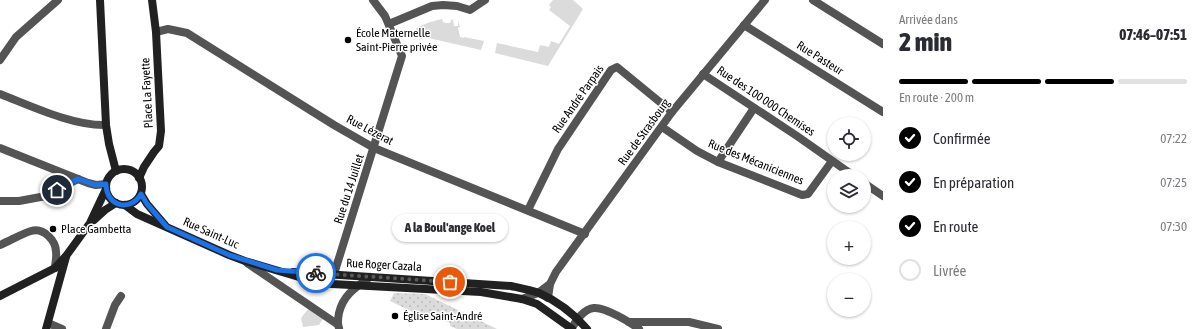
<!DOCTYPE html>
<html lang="fr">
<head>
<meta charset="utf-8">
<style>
  body { margin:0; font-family:"Asap Condensed",sans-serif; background:#f7f7f7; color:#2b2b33; height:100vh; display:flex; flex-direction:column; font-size:15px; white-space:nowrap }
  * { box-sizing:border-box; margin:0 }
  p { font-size:13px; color:#7c7c81 }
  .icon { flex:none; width:22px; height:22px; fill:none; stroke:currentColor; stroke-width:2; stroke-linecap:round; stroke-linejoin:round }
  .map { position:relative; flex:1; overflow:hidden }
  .panel { display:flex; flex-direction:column; background:#fff; width:320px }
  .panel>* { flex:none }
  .controls { position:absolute; left:827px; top:117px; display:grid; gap:8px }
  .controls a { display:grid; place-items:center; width:44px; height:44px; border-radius:50%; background:#fff; box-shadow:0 1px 3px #0004; font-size:20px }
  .pin { position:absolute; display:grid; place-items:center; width:34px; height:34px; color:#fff; margin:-17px; border:2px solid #fff; border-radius:50%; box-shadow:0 1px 4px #0007 }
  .courier { position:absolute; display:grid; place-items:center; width:40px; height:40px; margin:-20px; border:3px solid #1a73e8; border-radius:50%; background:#fff; color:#222; box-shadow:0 1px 5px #0007 }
  .bubble { position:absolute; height:28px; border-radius:14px; background:#fff; box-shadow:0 1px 3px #0004; font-size:13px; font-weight:800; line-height:28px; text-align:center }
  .headline em { font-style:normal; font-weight:800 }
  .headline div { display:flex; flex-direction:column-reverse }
  .headline { display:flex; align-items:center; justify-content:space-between; height:68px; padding:0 16px }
  h1 { font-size:26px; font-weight:800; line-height:30px }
  .bar { display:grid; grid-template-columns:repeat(4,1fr); gap:6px 4px; align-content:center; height:48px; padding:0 16px }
  .bar i { height:5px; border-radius:3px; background:#e1e1e2 }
  .bar .current { background:#000 }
  .bar p { grid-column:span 4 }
  ol { padding:0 16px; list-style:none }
  li { display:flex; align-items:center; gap:12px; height:44px }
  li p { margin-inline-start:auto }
  li .icon { padding:4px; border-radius:50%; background:#000; color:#fff; stroke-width:4 }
  li:last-child { color:#7c7c81 }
  li i { width:22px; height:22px; border:2px solid #e1e1e2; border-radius:50% }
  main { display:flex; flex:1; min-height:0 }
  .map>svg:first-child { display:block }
  .green { fill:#dbdbdb }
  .park { fill:url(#park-dots) }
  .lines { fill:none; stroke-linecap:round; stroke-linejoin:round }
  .street { stroke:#545454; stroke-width:8 }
  .secondary { stroke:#212121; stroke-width:8 }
  .done { stroke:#595959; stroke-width:4; stroke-dasharray:0 7.2 }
  .route { stroke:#1a73e8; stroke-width:5 }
  .poi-dot { fill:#000; stroke:#fff; stroke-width:1.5 }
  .labels { text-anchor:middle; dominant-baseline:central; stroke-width:3; stroke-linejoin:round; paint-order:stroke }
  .poi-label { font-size:12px; fill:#000; stroke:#fff; text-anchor:start }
  .street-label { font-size:12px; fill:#000; stroke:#fff }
</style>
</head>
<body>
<main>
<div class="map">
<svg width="883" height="329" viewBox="0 0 883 329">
  <defs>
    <pattern id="park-dots" width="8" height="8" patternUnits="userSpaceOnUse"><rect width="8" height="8" fill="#dbdbdb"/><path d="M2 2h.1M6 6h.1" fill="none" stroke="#bababa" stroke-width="1.8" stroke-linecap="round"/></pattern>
  </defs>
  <rect width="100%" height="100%" fill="#fff"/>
  <!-- green -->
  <g class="green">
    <polygon points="553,0 573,0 583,9 548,66 495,53 497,43 538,52 540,45 549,47 551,41 559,44 570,26 549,10 551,7 549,5"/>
    <path d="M442,19l1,3 3,1h4l2,-4 1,1 1,6h4v-5l2,6 -2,1 2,9 4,1v-1l20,4 -3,9 -70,-16c8,-10 19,-12 31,-15z"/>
    <polygon points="309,308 323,319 319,325 303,327 301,318"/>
  </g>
  <!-- park -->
  <polygon class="park" points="394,293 425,294 497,329 457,329 450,326 450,323 436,317 434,321 432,320 431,321 390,301"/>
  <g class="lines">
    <!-- street -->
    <g class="street">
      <polyline points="813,0 883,44"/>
      <polyline points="389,24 432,6 443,5 457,6 470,10 485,0"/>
      <polyline points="744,25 883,112"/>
      <polyline points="156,32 168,29 187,33 334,125 374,148 585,234"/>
      <polyline points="0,60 16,37 58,0"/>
      <polyline points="703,74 797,136 854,176"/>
      <path d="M0,94c31,12 73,32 106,31"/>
      <polyline points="662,127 697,151 718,162 802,195 808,194 832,161"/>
      <polyline points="0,148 88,183 96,185 106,184"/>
      <polyline points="718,162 754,108"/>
      <polyline points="864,183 883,196"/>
      <polyline points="0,201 19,201 46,196 78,179"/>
      <polyline points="528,210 558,149 611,70 617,67 672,112"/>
      <path d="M0,245c10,-4 21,-11 31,-14 13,-4 25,10 25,21 1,5 -1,11 -1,16"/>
      <polyline points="247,263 337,324"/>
      <polyline points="334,274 402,56 385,16 373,0"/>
      <polyline points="548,298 550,284 556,272 672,112 765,0"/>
      <polyline points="522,299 538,293 550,284"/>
      <polyline points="629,322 689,322 718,329"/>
      <polyline points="48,323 62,329"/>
      <path d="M339,328c-2,-5 -1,-10 0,-15 4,-18 17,-26 31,-36"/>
      <path d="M572,328c4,-8 12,-19 22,-20 11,-1 36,14 45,21"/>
      <polyline points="106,329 115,305 121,296"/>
    </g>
    <!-- secondary -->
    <g class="secondary">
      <polyline points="100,0 106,125 109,144 116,171"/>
      <circle cx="124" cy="187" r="18"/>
      <polyline points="139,178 144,167 154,152 159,146 161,131 156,32 152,0"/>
      <polyline points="141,194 147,204 165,225"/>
      <polyline points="125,205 137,214 229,255 245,261 309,280 332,284 481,292 522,299 537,304 572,329"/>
      <polyline points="94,220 105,210 116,203"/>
      <path d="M293,272l218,14c9,2 19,4 28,7 18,8 35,21 48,36"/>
      <polyline points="0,296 55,268 66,256 90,223 106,189"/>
      <polyline points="46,329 66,257"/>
    </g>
  </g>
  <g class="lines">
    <!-- done -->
    <polyline class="done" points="316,273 450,282"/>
    <!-- route -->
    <path class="route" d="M57,190l21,-11 18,6 10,-1c0,22 24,29 35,10l6,10 20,23 62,28 48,15 39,3"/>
  </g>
  <!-- markers -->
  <g class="poi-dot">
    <circle cx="348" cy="40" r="4"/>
    <circle cx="53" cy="229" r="4"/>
    <circle cx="395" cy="316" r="4"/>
  </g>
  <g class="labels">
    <!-- poi labels -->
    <g class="poi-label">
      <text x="356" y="33">École Maternelle<tspan x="356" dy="14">Saint-Pierre privée</tspan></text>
      <text x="61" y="229">Place Gambetta</text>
      <text x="403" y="316">Église Saint-André</text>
    </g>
    <!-- street labels -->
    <g class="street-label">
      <text transform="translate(820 58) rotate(32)">Rue Pasteur</text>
      <text transform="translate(147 93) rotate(-93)">Place La Fayette</text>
      <text transform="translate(578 99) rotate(-55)">Rue André Parpais</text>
      <text transform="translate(766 101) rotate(34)">Rue des 100 000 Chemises</text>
      <text transform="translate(370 130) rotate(28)">Rue Lézerat</text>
      <text transform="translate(644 132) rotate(-54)">Rue de Strasbourg</text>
      <text transform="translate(756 162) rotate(22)">Rue des Mécaniciennes</text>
      <text transform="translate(349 189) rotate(-72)">Rue du 14 Juillet</text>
      <text transform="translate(211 233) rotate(24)">Rue Saint-Luc</text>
      <text transform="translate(384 265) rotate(3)">Rue Roger Cazala</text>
    </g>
  </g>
</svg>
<div class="controls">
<a><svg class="icon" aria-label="locate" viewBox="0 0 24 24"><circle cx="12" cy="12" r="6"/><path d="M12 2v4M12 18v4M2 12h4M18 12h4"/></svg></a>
<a><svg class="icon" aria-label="layers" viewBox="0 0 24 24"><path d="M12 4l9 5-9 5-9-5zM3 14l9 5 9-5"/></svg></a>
<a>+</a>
<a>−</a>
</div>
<div class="pin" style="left:450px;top:282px;background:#ea580c"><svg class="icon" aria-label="bag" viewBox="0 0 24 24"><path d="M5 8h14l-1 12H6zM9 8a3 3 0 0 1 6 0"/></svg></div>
<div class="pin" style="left:57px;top:190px;background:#1f2937"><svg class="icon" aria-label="home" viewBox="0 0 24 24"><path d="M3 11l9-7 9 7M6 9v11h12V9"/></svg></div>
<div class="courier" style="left:316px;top:273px"><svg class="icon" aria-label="bike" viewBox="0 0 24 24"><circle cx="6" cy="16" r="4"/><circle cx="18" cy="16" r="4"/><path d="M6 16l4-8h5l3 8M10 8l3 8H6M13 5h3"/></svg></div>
<div class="bubble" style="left:392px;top:214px;width:116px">A la Boul'ange Koel</div>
</div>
<section class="panel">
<div class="headline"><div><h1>2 min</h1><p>Arrivée dans</p></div><em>07:46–07:51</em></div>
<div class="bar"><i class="current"></i><i class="current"></i><i class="current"></i><i></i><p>En route · 200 m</p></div>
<ol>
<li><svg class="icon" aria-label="check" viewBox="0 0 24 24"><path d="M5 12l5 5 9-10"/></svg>Confirmée<p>07:22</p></li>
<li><svg class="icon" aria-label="check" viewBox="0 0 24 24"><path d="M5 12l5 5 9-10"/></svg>En préparation<p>07:25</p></li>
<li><svg class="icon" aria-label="check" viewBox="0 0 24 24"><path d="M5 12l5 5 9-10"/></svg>En route<p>07:30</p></li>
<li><i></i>Livrée</li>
</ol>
</section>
</main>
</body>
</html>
